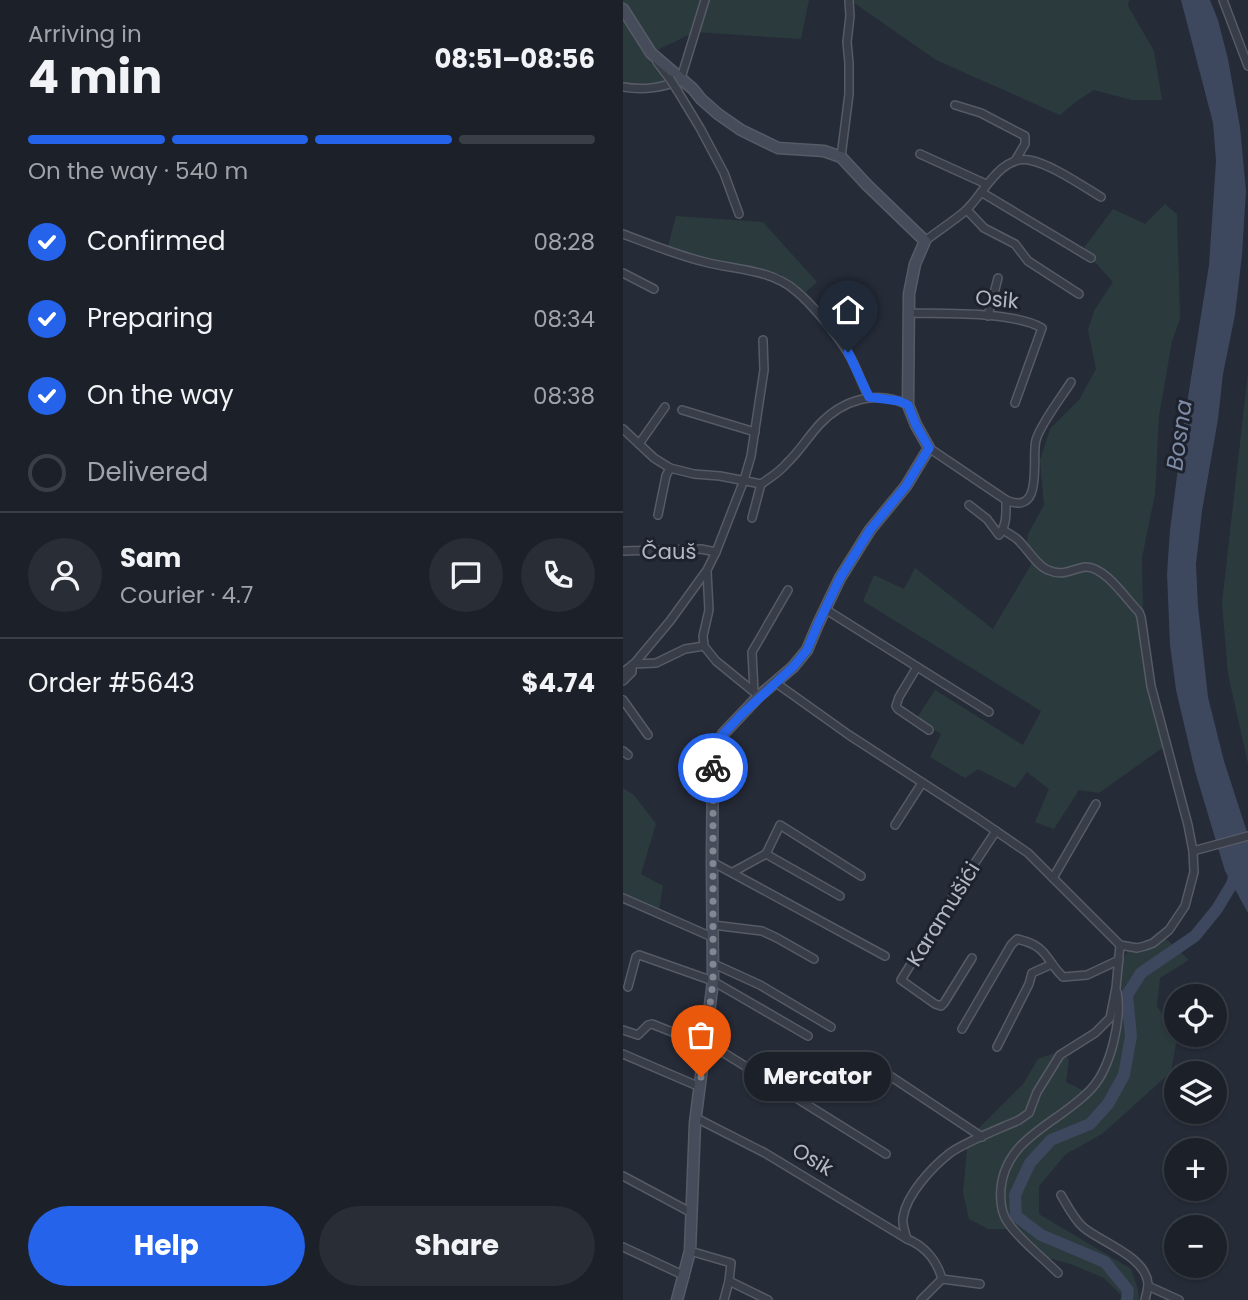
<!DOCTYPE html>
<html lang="en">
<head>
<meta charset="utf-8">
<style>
  body { margin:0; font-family:Poppins,sans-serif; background:#292d35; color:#f1f3f6; height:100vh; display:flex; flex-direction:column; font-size:26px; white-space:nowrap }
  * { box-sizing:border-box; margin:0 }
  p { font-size:23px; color:#a0a3a8 }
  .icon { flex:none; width:38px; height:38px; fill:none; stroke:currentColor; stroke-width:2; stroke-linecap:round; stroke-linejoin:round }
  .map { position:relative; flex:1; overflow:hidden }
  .panel { display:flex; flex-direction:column; background:#1c2029; width:623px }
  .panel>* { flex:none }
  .buttons { position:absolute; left:541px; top:984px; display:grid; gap:14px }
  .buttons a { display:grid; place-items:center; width:63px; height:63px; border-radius:50%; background:#1c2029; box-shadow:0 2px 5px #0004,0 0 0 2px #3a3e46; font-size:35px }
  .pin { position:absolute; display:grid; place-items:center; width:60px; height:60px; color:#fff; margin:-72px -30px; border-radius:50% 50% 50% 0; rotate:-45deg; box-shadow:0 0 7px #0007 }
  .pin .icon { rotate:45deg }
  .courier { position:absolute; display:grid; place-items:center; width:70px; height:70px; margin:-35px; border:5px solid #2563eb; border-radius:50%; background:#fff; color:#222; box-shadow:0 2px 9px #0007 }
  .bubble { position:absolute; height:49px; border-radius:24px; background:#1c2029; box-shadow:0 2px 5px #0004,0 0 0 2px #3a3e46; font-size:23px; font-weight:700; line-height:49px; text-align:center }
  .summary em { font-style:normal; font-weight:700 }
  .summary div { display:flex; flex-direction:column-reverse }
  .summary { display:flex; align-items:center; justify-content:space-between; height:119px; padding:0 28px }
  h1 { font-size:46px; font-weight:700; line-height:52px }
  .bar { display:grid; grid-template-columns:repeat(4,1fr); gap:10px 7px; align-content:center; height:84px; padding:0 28px }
  .bar i { height:9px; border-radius:5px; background:#3a3e46 }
  .bar .active { background:#2563eb }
  .bar p { grid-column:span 4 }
  .line { display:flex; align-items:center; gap:18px; padding:0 28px; border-top:2px solid #3a3e46 }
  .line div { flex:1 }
  .round { display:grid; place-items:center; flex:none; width:74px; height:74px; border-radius:37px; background:#292d35 }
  ol { padding:0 28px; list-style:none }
  li { display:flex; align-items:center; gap:21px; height:77px }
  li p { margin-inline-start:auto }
  li .icon { padding:7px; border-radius:50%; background:#2563eb; color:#fff; stroke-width:4 }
  li:last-child { color:#a0a3a8 }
  li i { width:38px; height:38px; border:4px solid #3a3e46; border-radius:50% }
  .button { display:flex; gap:14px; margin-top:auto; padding:14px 28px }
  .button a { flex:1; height:80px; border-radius:42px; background:#2563eb; color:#fff; font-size:28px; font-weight:700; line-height:80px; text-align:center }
  .button a+a { background:#292d35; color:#f1f3f6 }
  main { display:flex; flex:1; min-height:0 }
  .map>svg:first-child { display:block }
  .green { fill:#2b3b3d }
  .water { fill:#3d475e }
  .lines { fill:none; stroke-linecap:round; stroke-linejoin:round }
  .river { stroke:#3d475e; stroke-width:12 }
  .street-casing { stroke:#565b66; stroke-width:10 }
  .secondary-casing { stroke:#565b66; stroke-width:13 }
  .street { stroke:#383d48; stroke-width:7 }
  .secondary { stroke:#474c5b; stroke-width:10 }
  .street-bridge-casing { stroke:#565b66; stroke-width:10; stroke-linecap:butt }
  .street-bridge { stroke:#383d48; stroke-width:7 }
  .done { stroke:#828793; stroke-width:7; stroke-dasharray:0 12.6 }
  .route { stroke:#2563eb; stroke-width:9 }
  .labels { text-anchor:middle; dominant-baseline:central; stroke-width:6; stroke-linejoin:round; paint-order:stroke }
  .street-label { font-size:21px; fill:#b4b8c4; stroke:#1e222d }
  .water-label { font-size:23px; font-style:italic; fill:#7f8ca8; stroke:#1e222d }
</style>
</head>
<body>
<main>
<section class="panel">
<div class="summary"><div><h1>4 min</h1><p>Arriving in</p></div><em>08:51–08:56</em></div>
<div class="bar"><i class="active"></i><i class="active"></i><i class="active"></i><i></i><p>On the way · 540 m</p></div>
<ol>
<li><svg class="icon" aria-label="check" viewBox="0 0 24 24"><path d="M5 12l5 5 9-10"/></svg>Confirmed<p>08:28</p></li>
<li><svg class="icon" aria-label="check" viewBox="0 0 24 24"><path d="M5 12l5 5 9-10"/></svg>Preparing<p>08:34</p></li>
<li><svg class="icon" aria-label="check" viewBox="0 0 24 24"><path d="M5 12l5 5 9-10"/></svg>On the way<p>08:38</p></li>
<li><i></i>Delivered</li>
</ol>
<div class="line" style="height:126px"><a class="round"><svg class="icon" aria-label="person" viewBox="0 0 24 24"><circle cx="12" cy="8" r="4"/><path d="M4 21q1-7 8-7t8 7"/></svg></a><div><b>Sam</b><p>Courier · 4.7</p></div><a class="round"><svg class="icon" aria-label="chat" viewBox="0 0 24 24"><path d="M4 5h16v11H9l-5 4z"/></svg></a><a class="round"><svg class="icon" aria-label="phone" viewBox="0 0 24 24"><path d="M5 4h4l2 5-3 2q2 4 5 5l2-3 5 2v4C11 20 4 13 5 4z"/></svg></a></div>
<div class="line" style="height:91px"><div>Order #5643</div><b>$4.74</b></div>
<div class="button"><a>Help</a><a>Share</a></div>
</section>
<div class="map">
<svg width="625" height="1300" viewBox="0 0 625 1300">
  <rect width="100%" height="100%" fill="#252b37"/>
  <!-- green -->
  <g class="green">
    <polygon points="0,0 186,0 178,39 72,32 28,53 48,85 0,87"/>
    <polygon points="227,0 506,0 505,6 531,51 539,100 509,100 471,90 454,101 437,115 313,60"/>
    <polygon points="542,204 554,214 557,319 549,341 536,416 532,494 519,558 520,617 527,689 542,746 476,793 456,790 431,829 412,822 426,789 404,772 392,788 355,769 342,778 307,757 318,734 294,718 312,690 400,745 418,711 240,601 251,575 281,589 292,568 370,629 409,563 402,551 405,534 421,505 417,460 427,429 456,400 473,369 465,330 471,311 490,282 460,249 490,209 522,224"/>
    <polygon points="53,216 140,222 194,282 183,292 157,274 44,250"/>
    <polygon points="625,372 625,764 605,674 599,603"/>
    <polygon points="0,788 11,795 33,824 18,874 40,886 36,910 0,897"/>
    <polygon points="539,935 566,960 537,978 534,1006 554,1038 548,1072 479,1134 443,1154 416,1186 416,1214 508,1269 515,1289 516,1300 497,1300 499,1296 481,1278 450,1265 416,1255 384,1229 365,1229 346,1219 340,1193 345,1139 401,1083 415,1059 434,1052 446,1059 443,1082 459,1090 477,1080 492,1054 497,1017 495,966 508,947"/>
  </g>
  <!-- water -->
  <polygon class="water" points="558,0 587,0 595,20 605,59 617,127 623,191 619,255 612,315 600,374 595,419 579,511 573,564 575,606 585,697 601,761 625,835 625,913 602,871 572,771 553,690 547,645 544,574 547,530 561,422 586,265 593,161 590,123"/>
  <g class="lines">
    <!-- river -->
    <polyline class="river" points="504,1300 505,1290 482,1262 418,1235 393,1216 392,1195 407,1163 428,1140 467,1124 485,1104 501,1075 508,1036 504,995 518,973 572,936 594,909 609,884 613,870"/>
    <defs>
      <g id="street">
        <polyline points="600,0 625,66"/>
        <polyline points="34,62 47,79"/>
        <polyline points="58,78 82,0"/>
        <path d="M0,87c22,4 40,0 60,-7"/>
        <polyline points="54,90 77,128 101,173 116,214"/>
        <polyline points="332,105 358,113 402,136 402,144 392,161"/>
        <polyline points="297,154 363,184"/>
        <polyline points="218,157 226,94 226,63 224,42 227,16 226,0"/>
        <polyline points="358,192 468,258"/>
        <polyline points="344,210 361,228 392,244 405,261 456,294"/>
        <path d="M0,234c27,10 53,21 82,28 31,8 66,7 91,29 15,12 42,45 52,62 9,14 13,30 21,44"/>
        <path d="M302,241c13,-10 27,-19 39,-29 19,-16 35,-57 65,-52 22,4 52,25 72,37"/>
        <polyline points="0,273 31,289"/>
        <path d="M285,313c36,1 104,-2 134,15l-27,75"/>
        <polyline points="365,316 375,278"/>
        <polyline points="59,410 132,432"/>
        <path d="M0,429l31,29 16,10 24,6 26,2 41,8c10,-7 19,-12 26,-21 12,-11 21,-26 32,-38 23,-25 57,-36 89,-20"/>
        <polyline points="16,444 42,407"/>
        <path d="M306,448l77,52c39,17 25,-43 30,-60 5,-17 25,-42 35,-58"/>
        <path d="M346,505l18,14 12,16c8,-10 7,-22 7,-35"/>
        <polyline points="35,515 43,476 47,468"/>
        <polyline points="129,518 138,484"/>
        <polyline points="0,551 78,549 93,552"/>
        <polyline points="202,609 366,712"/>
        <polyline points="81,646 80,636 86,610 84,571"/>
        <polyline points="11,664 33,663 62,649 81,646 93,661 136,696"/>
        <polyline points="294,667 276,697 273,706 275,709 306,730"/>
        <polyline points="0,672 11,664 47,621 84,570 93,552 121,480 128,456 141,370 140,340"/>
        <polyline points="0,681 9,672 9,665"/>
        <path d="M153,683l73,52 128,83 51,35 92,92 17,3 8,-2 8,-3 16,-13 16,-24 9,-34 -1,-21 -5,-26 -37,-139 -10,-69 -2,-5c-13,-13 -34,-46 -54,-45 -14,2 -21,10 -37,3 -11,-4 -21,-22 -31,-31 -4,-3 -9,-6 -14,-9"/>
        <polyline points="131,691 129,652 165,590"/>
        <polyline points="0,700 25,735"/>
        <polyline points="0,751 5,755"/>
        <polyline points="272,825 299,783"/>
        <polyline points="570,851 625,836"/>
        <polyline points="143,854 217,896"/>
        <polyline points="89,862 262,956"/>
        <polyline points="110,872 143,854 157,825 238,876"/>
        <polyline points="430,878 473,804"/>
        <polyline points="0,898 89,937"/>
        <polyline points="90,925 139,931 154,938 191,959"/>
        <polyline points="349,958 321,1003 318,1006 312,1004 278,980 332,893 373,831"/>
        <polyline points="91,964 137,985 208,1027"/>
        <polyline points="5,987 13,957 16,955 19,956 90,981 185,1036"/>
        <path d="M339,1029l49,-84 6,-6c31,7 27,19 46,38l24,-2 32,-15"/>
        <polyline points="0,1030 15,1035 25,1025 29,1024 82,1045 93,1048 263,1154"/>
        <polyline points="374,1047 406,984 409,973 429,964"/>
        <polyline points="0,1054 77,1087"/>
        <polyline points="240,1058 359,1137"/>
        <polyline points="73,1118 142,1153 284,1239"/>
        <polyline points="0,1176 69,1213"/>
        <path d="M438,1195c6,10 13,24 22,32 17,15 63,29 65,57 0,5 -2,11 -3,16"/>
        <polyline points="0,1247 62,1276"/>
        <polyline points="67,1251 108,1263 106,1281 145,1300"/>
        <path d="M435,1273c-15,-15 -38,-33 -49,-49 -8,-10 -9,-25 -8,-36 5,-52 61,-66 91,-100 19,-21 30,-69 25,-96"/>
        <polyline points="319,1279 357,1284"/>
        <polyline points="525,1286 556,1300"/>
        <polyline points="101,1300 106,1281"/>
        <path d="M298,1300l21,-21c-5,-18 -17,-33 -35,-40 -2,-7 -5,-14 -4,-21 3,-23 29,-51 47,-65 17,-12 49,-24 69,-33l10,-7 8,-21 23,-37 35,-22 15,-15 6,-30 4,-43"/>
      </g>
      <polyline id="secondary" points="0,9 28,53 70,89 78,99 95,114 118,130 155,148 201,151 218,157 244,185 302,241 292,264 286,294 285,405 293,425 306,448 283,486 247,530 217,578 195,624 184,650 170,667 136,696 100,734 94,745 90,755 89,862 90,981 72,1123 67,1251 54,1300"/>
    </defs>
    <!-- street casing -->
    <use href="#street" class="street-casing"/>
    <!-- secondary casing -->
    <use href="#secondary" class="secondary-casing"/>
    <!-- street -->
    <use href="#street" class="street"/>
    <!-- secondary -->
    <use href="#secondary" class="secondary"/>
    <defs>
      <polyline id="street-bridge" points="47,79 54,90"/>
    </defs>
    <!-- street-bridge casing -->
    <use href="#street-bridge" class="street-bridge-casing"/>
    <!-- street-bridge -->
    <use href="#street-bridge" class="street-bridge"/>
  </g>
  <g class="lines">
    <!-- done -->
    <polyline class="done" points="78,1077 90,981 90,768"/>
    <!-- route -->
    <polyline class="route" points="90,768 90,755 100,734 119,714 170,667 184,650 195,624 217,578 247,530 283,486 306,448 293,425 285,405 276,401 246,397 225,352"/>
  </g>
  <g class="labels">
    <!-- street labels -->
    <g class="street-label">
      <text transform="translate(374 299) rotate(5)">Osik</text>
      <text x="46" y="551">Čauš</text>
      <text transform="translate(320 914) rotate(-58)">Karamušići</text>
      <text transform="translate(190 1159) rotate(31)">Osik</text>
    </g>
    <!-- water labels -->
    <g class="water-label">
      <text transform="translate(556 435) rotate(-82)">Bosna</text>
    </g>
  </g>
</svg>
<div class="buttons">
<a><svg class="icon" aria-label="locate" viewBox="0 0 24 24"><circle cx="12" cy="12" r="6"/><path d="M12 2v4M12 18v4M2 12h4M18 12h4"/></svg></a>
<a><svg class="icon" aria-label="layers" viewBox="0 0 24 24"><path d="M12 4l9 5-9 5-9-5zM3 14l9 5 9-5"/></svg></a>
<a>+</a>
<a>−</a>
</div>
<div class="pin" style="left:78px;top:1077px;background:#ea580c"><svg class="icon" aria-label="bag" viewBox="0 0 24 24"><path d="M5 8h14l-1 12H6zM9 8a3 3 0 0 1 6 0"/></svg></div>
<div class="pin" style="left:225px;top:352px;background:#1f2937"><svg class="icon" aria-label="home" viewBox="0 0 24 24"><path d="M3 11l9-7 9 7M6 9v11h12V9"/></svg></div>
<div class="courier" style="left:90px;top:768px"><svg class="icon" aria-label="bike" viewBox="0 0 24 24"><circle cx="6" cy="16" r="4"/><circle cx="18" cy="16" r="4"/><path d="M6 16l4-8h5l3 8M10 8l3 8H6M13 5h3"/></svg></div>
<div class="bubble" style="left:121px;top:1052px;width:147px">Mercator</div>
</div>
</main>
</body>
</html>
